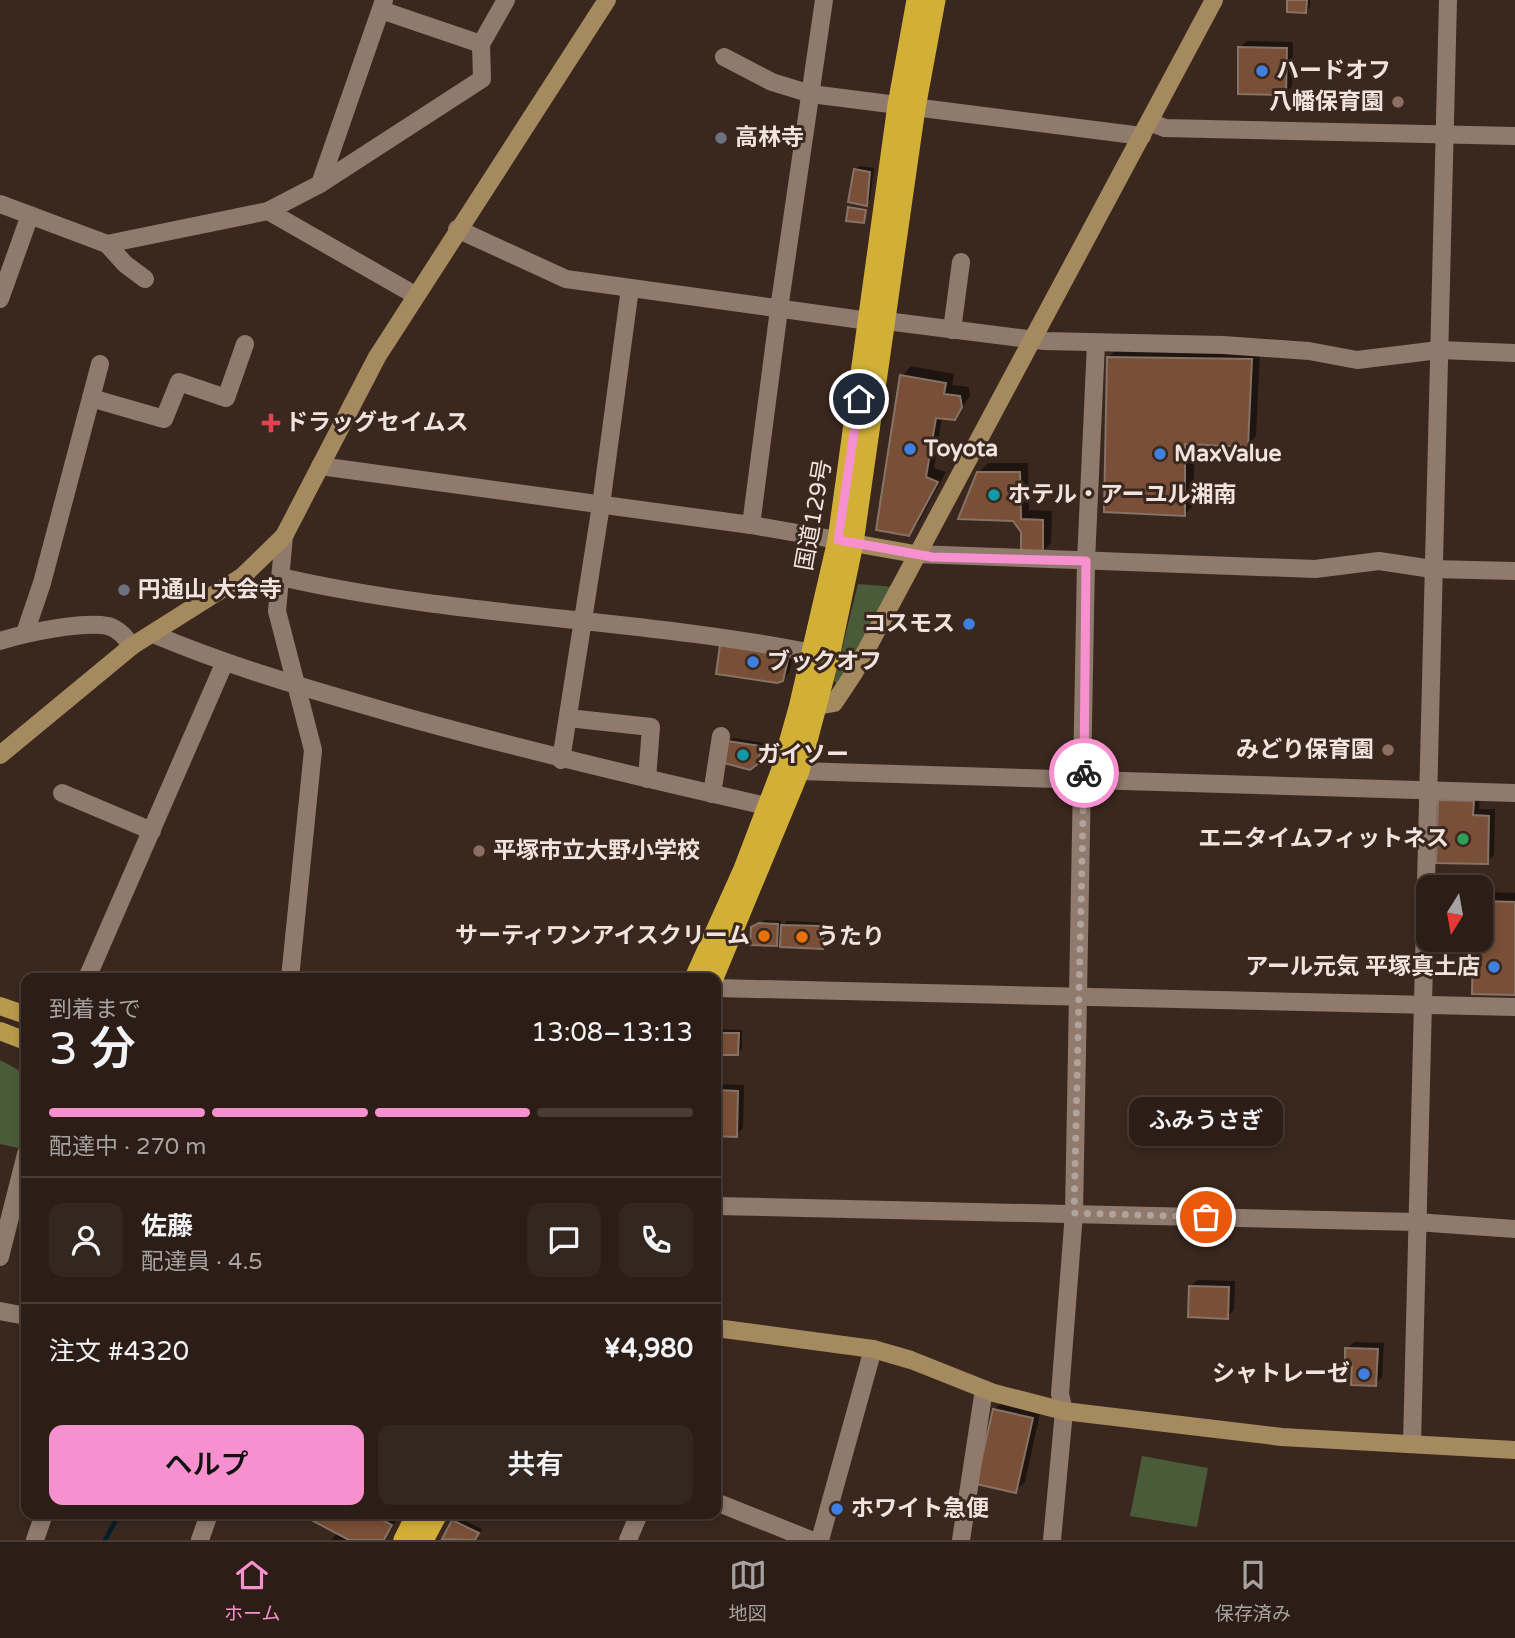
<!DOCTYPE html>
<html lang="ja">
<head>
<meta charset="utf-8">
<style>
  body { margin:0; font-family:"Varela Round","Noto Sans JP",sans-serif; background:#34271f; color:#f1f3f6; height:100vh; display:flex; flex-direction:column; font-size:26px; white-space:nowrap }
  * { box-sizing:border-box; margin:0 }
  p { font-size:23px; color:#a6a2a1 }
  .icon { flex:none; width:38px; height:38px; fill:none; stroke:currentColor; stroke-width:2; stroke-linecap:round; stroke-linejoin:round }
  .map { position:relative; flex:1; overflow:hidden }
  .drawer { position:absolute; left:21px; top:973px; width:700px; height:546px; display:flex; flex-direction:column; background:#2c1e16; border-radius:14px; box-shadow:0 4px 10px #0003,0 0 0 2px #483c35 }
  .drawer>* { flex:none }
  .needle { width:46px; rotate:191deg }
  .buttons { position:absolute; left:1416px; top:875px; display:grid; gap:14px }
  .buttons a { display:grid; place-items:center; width:77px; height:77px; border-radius:14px; background:#2c1e16; box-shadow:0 4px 10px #0003,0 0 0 2px #483c35; font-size:35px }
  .pin { position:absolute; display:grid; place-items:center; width:60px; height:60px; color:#fff; margin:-30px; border:4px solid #fff; border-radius:50%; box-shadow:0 2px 7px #0007 }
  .courier { position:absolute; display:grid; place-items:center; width:70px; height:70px; margin:-35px; border:5px solid #f790ce; border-radius:50%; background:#fff; color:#222; box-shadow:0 2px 9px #0007 }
  .bubble { position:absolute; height:49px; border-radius:14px; background:#2c1e16; box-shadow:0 4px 10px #0003,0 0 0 2px #483c35; font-size:23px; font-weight:600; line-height:49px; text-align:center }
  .summary em { font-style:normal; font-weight:600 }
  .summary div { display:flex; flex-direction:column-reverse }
  .summary { display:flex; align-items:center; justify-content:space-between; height:119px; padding:0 28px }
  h1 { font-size:46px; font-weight:600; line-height:52px }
  .bar { display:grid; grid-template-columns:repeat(4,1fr); gap:10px 7px; align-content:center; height:84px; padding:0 28px }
  .bar i { height:9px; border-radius:5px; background:#483c35 }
  .bar .on { background:#f790ce }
  .bar p { grid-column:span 4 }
  .line { display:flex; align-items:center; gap:18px; padding:0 28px; border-top:2px solid #483c35 }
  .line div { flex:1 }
  .round { display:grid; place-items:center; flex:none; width:74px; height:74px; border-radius:14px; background:#34271f }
  .primary-button { display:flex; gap:14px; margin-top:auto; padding:14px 28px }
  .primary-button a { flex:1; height:80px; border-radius:14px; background:#f790ce; color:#111; font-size:28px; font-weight:600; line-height:80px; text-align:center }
  .primary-button a+a { background:#34271f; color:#f1f3f6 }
  .menu { display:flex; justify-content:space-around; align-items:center; height:98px; border-top:2px solid #483c35; background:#2c1e16; font-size:19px; color:#a6a2a1 }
  .menu a { display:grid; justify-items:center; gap:4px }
  .menu .on { color:#f790ce }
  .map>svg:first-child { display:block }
  .green { fill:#4a5b3a }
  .shadow { fill:#0007 }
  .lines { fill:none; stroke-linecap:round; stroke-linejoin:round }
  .stream { stroke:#031e2a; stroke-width:4.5 }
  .building { fill:#794f38; stroke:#877266; stroke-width:2 }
  .street { stroke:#907a6e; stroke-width:18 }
  .secondary { stroke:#a48a5e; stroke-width:18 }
  .primary { stroke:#b89a4d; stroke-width:18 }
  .highway { stroke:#d2af37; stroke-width:21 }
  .done { stroke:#b1a29b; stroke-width:7; stroke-dasharray:0 12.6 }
  .route { stroke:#f790ce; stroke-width:9 }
  .shop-dot { fill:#3f7fe0; stroke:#3a281e; stroke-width:2.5 }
  .education-dot { fill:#8d6e63; stroke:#3a281e; stroke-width:2.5 }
  .worship-dot { fill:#6b7280; stroke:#3a281e; stroke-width:2.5 }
  .health-dot { fill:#e0444e; stroke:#3a281e; stroke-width:2.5 }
  .culture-dot { fill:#0f9aa8; stroke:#3a281e; stroke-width:2.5 }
  .leisure-dot { fill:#2e9e5b; stroke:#3a281e; stroke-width:2.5 }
  .food-dot { fill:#e8710a; stroke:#3a281e; stroke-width:2.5 }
  .labels { text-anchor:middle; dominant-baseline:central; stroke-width:6; stroke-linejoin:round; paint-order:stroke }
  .poi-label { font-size:23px; font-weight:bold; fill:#f1e4de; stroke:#3a281e; text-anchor:start }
  .street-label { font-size:23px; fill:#f1e4de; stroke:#3a281e }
</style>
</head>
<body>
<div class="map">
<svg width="1515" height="1540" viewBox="0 0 1515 1540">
  <rect width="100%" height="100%" fill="#3a281e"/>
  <!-- green -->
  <g class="green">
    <polygon points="858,584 894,587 838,686 834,681"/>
    <polygon points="0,1060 26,1074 26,1137 23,1149 0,1144"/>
    <polygon points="1142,1456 1208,1468 1197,1527 1130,1516"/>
  </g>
  <!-- shadow -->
  <g class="shadow">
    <polygon points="1289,0 1310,0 1310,7 1306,12"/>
    <polygon points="1247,41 1293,42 1292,86 1285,93 1240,47"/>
    <polygon points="859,166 874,168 870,200 866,204 855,170"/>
    <polygon points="851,206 866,209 864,221 849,208"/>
    <polygon points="1118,348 1260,350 1256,436 1247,445 1194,443 1194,505 1185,514 1109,357"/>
    <polygon points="911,366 954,374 952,385 969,387 970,396 955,418 942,417 934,468 946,472 918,524 909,534 902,376"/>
    <polygon points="988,463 1028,463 1029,510 1052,511 1051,543 1042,552 978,473"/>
    <polygon points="795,649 789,673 782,680 718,673"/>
    <polygon points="733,738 764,743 762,757 757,762 729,742"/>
    <polygon points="1446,794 1480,795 1479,809 1495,809 1494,855 1487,862 1439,801"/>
    <polygon points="1484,892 1515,893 1515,994 1473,993 1474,940 1480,940 1480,896"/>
    <polygon points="765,920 781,921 781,928 787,921 827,923 826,943 822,947 782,938 776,944 753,928"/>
    <polygon points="716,1029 742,1030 742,1049 738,1053 716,1053"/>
    <polygon points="716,1084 744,1085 743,1128 736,1135 716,1134"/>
    <polygon points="1198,1280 1235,1281 1234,1310 1227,1317 1191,1286"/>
    <polygon points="1354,1342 1384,1343 1382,1377 1375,1384 1354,1362 1347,1349"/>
    <polygon points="1003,1401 1041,1409 1025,1482 1015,1491 994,1410"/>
    <polygon points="304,1514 390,1514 397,1518 386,1540 331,1540 338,1532"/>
    <polygon points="457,1517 482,1529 476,1540 444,1538"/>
  </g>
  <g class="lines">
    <!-- stream -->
    <polyline class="stream" points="105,1540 119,1514"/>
  </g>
  <!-- building -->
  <g class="building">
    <polygon points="1287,0 1307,0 1306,13 1287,12"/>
    <polygon points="1238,47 1287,48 1286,95 1238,94"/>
    <polygon points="854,169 870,172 867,206 848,202"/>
    <polygon points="848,207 866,210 864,223 846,221"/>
    <polygon points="1107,357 1252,359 1248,447 1185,444 1185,516 1104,512"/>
    <polygon points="900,375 946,383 944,394 960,396 962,407 955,420 936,418 926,477 938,482 909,536 876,530"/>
    <polygon points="977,472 1020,472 1021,519 1043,520 1043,554 1021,553 1021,532 1013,521 958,519"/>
    <polygon points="720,645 789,655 783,681 777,683 716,674"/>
    <polygon points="727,741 761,746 759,763 750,770 724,763"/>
    <polygon points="1438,800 1474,801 1473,815 1489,816 1488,864 1436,863"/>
    <polygon points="1480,901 1515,902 1515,995 1472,994 1473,940 1480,940"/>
    <polygon points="759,923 778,924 777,946 750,945 751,927"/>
    <polygon points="781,925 824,926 823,949 780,947"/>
    <polygon points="716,1033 739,1033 738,1055 716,1055"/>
    <polygon points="716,1090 738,1091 737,1137 716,1136"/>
    <polygon points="1189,1286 1229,1287 1228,1319 1188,1317"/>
    <polygon points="1345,1348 1378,1349 1376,1386 1351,1385 1352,1364 1345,1364"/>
    <polygon points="993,1409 1033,1418 1016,1493 976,1484"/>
    <polygon points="300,1514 371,1514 392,1525 384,1540 349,1540"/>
    <polygon points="452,1520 479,1533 475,1540 442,1539"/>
  </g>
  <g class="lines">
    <!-- street -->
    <g class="street">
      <polyline points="381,10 481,44"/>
      <polyline points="724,57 772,82 811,94 1142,136"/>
      <polyline points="1149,122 1165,128 1515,136"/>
      <polyline points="320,184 384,0"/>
      <polyline points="0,204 107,244 268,211 320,184 482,79 481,44 506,0"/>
      <polyline points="268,211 415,295"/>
      <polyline points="457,229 566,279 869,321"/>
      <polyline points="107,244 125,264 145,279"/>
      <polyline points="0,299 30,215"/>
      <polyline points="886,321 1044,341 1223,345 1309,351 1357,360 1439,350 1515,353"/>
      <polyline points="952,330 961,262"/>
      <polyline points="91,398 164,419 179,382 226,398 245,344"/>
      <polyline points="320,466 751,525 849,542"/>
      <polyline points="751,525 779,309 824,0"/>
      <polyline points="284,536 277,611 313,750 290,978"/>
      <polyline points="915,554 1315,569 1379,561 1432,569 1515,571"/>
      <path d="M281,577c178,41 363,41 541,78"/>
      <polyline points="25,633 42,583 100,364"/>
      <path d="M153,634c83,35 169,59 256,84 123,34 246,63 371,91"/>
      <path d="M0,641c25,-8 82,-20 108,-15 11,3 18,12 24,20"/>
      <polyline points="568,718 651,727 647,779"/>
      <polyline points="561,760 601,505 630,288"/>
      <polyline points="799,771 1515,793"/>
      <polyline points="62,793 152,831"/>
      <polyline points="712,794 721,736"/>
      <polyline points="87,978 224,664"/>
      <polyline points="716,988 1515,1007"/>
      <polyline points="716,1206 1416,1222 1515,1229"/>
      <polyline points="0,1257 26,1154"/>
      <polyline points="0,1311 26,1316"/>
      <polyline points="1412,1444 1448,0"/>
      <polyline points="716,1502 811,1540"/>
      <polyline points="35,1540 44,1514"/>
      <polyline points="200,1540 209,1514"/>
      <polyline points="628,1540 639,1514"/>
      <polyline points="820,1540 873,1349"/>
      <polyline points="961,1540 984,1389"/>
      <polyline points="1052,1540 1064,1411 1060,1394 1074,1213 1086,561 1096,343"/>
    </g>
    <!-- secondary -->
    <g class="secondary">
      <polyline points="853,543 915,554"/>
      <polyline points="817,706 834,703 854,673 1214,0"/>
      <polyline points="0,755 132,646 243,576 284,536 377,357 607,0"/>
      <polyline points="716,1328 873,1349 911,1360 994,1393 1064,1411 1282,1437 1515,1450"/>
    </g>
    <!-- primary -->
    <g class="primary">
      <polyline points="0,1006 26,1015"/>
      <polyline points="0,1031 26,1041"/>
    </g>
    <!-- highway -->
    <g class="highway">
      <polyline points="695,978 744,869 781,772 799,708 838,540 898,105 917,0"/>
      <polyline points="713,978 799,771 829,657 853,543 915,108 935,0"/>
      <polyline points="404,1540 417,1514"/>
      <polyline points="423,1540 437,1514"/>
    </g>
  </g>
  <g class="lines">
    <!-- done -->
    <polyline class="done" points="1084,773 1074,1213 1206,1217"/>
    <!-- route -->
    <polyline class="route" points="859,399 838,540 932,557 1086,561 1084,773"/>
  </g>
  <!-- markers -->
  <g class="shop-dot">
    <circle cx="1262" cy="71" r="7"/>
    <circle cx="910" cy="449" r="7"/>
    <circle cx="1160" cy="454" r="7"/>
    <circle cx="969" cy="624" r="7"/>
    <circle cx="753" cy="662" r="7"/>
    <circle cx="1494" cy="967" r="7"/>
    <circle cx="1364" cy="1374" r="7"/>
    <circle cx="837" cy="1509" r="7"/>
  </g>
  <g class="education-dot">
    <circle cx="1398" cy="102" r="7"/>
    <circle cx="1388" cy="750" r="7"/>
    <circle cx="479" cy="851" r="7"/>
  </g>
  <g class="worship-dot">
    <circle cx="721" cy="138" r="7"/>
    <circle cx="124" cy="590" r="7"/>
  </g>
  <path class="health-dot" d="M267.5 412.5h7v7h7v7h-7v7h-7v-7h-7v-7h7z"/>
  <g class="culture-dot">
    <circle cx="994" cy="495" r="7"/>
    <circle cx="743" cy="755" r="7"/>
  </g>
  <circle class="leisure-dot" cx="1463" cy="839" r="7"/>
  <g class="food-dot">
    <circle cx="764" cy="936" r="7"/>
    <circle cx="802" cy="937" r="7"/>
  </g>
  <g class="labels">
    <!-- poi labels -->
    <g class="poi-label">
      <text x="1276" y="71">ハードオフ</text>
      <text x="1384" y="102" text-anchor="end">八幡保育園</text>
      <text x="735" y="138">高林寺</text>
      <text x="285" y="423">ドラッグセイムス</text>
      <text x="924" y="449">Toyota</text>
      <text x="1174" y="454">MaxValue</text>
      <text x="1008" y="495">ホテル・アーユル湘南</text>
      <text x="138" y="590">円通山 大会寺</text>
      <text x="955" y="624" text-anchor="end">コスモス</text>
      <text x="767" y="662">ブックオフ</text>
      <text x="1374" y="750" text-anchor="end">みどり保育園</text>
      <text x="757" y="755">ガイソー</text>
      <text x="1449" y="839" text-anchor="end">エニタイムフィットネス</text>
      <text x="493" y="851">平塚市立大野小学校</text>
      <text x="750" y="936" text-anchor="end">サーティワンアイスクリーム</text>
      <text x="816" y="937">うたり</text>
      <text x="1480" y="967" text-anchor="end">アール元気 平塚真土店</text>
      <text x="1350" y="1374" text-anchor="end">シャトレーゼ</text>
      <text x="851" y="1509">ホワイト急便</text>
    </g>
    <!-- street labels -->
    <g class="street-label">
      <text transform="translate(814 515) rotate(-80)">国道129号</text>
    </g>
  </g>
</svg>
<div class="buttons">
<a><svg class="needle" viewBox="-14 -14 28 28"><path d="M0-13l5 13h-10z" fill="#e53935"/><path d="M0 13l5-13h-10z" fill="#a6a2a1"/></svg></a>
</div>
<div class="pin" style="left:1206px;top:1217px;background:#ea580c"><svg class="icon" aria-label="bag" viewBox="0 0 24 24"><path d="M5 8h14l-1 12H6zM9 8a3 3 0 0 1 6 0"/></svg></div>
<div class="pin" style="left:859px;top:399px;background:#1f2937"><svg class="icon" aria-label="home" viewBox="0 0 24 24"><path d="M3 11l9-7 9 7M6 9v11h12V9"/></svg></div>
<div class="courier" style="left:1084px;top:773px"><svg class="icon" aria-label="bike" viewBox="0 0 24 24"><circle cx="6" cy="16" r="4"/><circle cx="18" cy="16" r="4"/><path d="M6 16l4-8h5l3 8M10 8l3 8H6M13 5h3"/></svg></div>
<div class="bubble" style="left:1129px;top:1097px;width:154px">ふみうさぎ</div>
<section class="drawer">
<div class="summary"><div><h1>3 分</h1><p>到着まで</p></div><em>13:08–13:13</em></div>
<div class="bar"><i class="on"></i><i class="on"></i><i class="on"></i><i></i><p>配達中 · 270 m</p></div>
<div class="line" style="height:126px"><a class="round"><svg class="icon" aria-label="person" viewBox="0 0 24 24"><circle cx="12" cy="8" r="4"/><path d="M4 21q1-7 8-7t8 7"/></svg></a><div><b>佐藤</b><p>配達員 · 4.5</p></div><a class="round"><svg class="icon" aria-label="chat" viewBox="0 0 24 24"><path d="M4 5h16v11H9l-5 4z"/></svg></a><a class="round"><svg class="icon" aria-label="phone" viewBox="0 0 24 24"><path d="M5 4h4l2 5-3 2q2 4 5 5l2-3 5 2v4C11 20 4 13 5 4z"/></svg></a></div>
<div class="line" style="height:91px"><div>注文 #4320</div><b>¥4,980</b></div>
<div class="primary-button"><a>ヘルプ</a><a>共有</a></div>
</section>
</div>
<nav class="menu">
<a class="on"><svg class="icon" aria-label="home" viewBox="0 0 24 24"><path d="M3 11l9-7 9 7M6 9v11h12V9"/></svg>ホーム</a>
<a><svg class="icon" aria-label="map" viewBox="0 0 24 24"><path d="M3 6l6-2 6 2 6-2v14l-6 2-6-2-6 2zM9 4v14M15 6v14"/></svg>地図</a>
<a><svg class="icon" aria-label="saved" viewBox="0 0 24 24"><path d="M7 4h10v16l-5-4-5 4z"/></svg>保存済み</a>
</nav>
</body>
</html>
